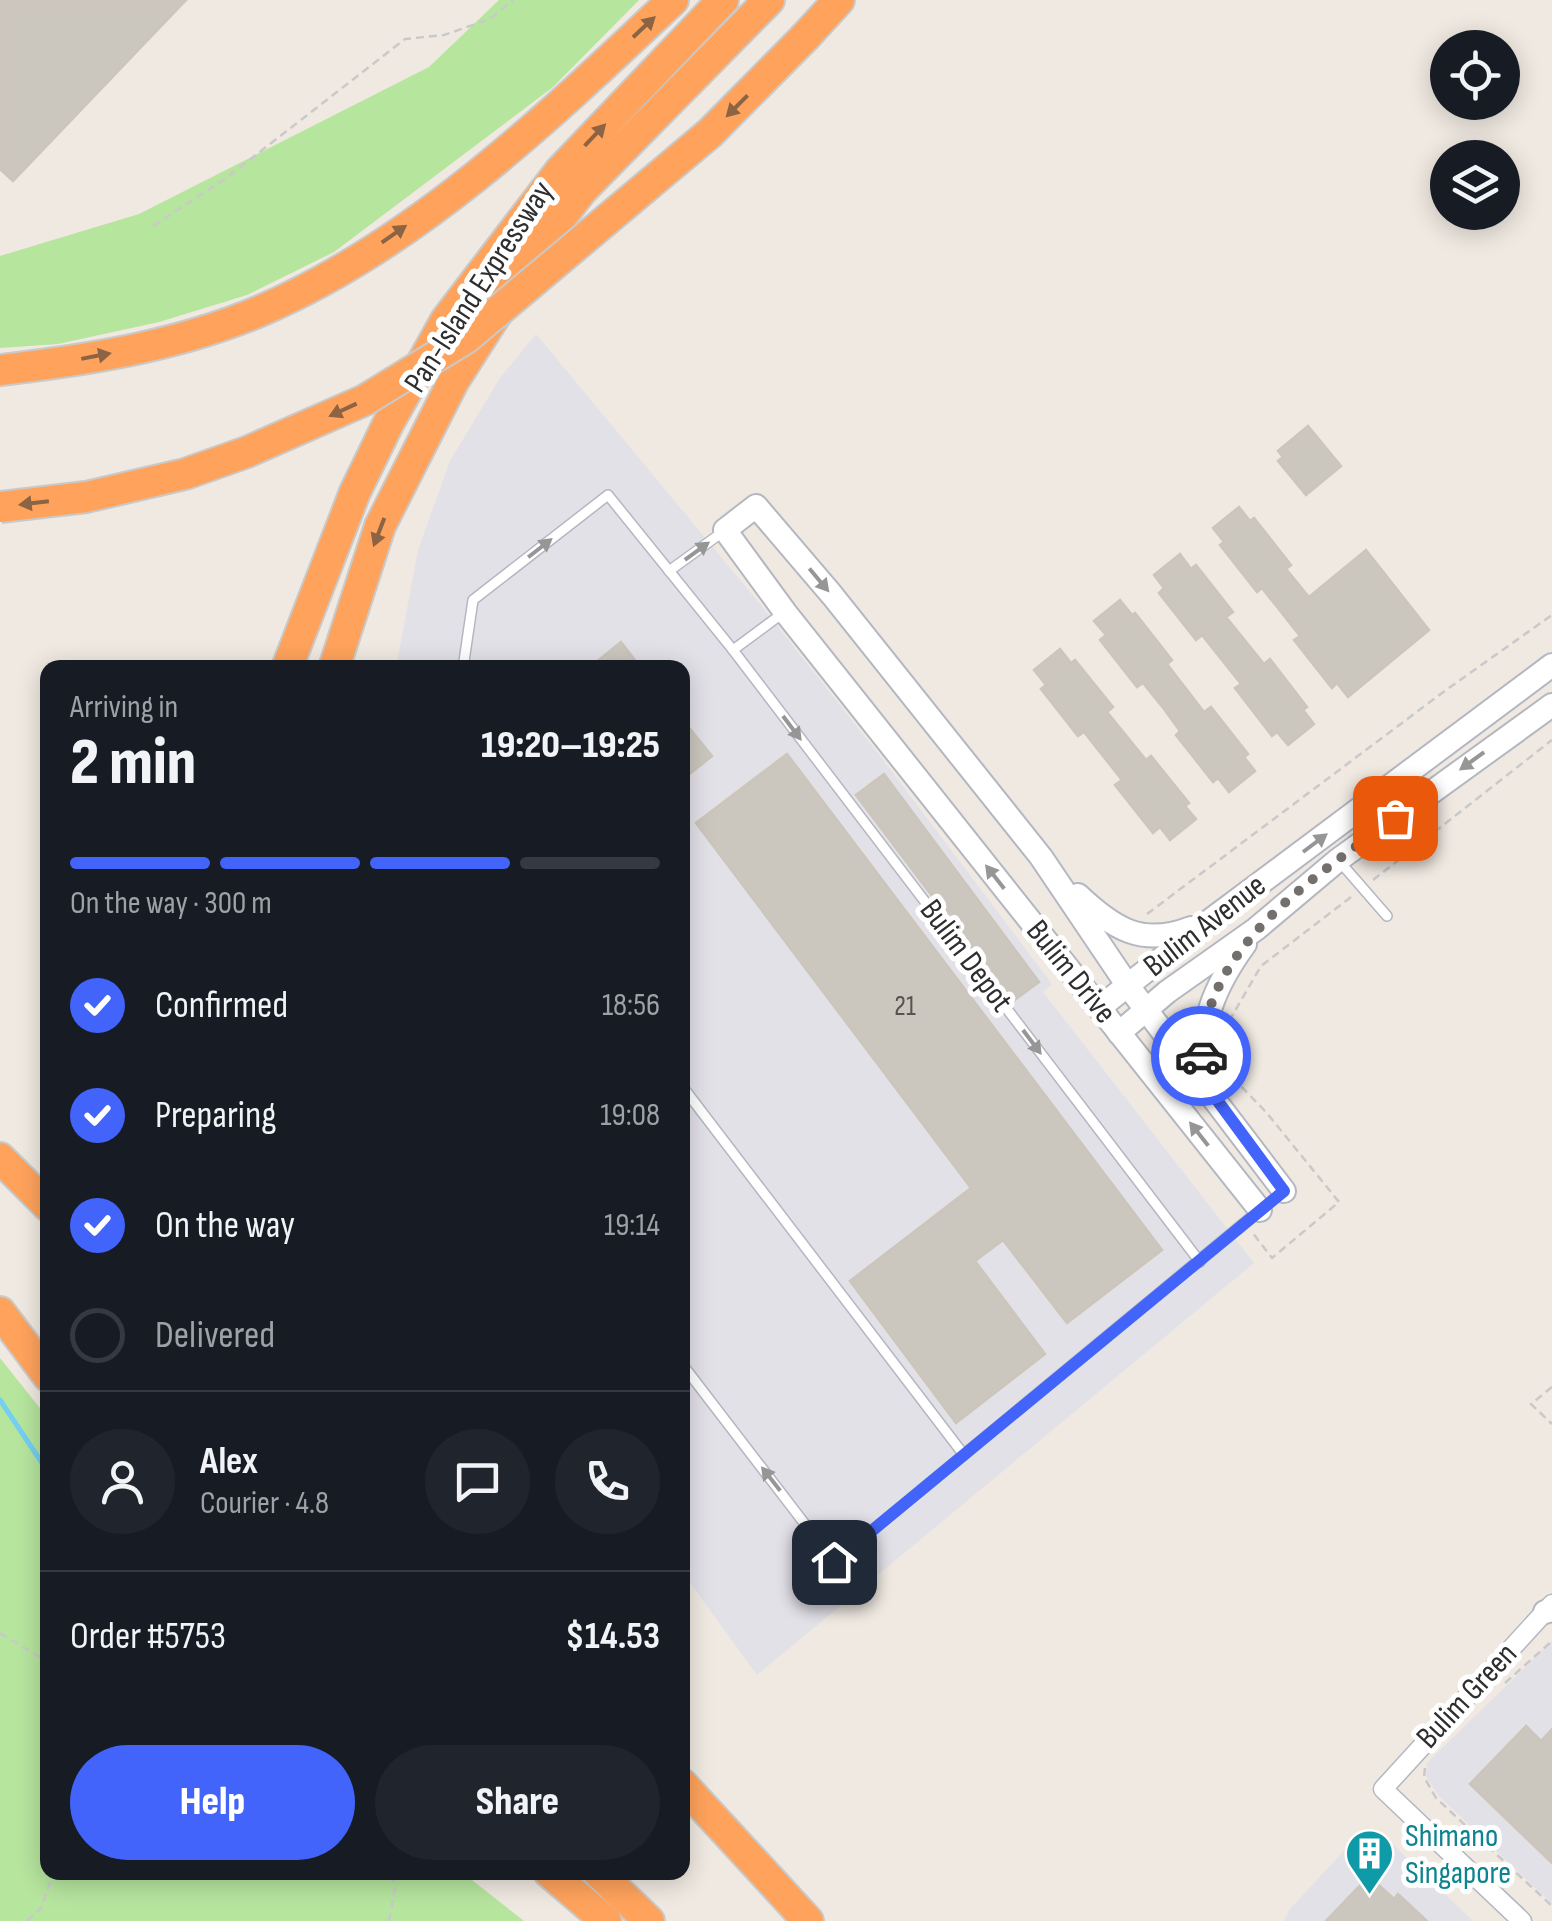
<!DOCTYPE html>
<html lang="en">
<head>
<meta charset="utf-8">
<style>
  body { margin:0; font-family:"Sofia Sans Condensed",sans-serif; background:#20242c; color:#f1f3f6; height:100vh; display:flex; flex-direction:column; font-size:38px; white-space:nowrap }
  * { box-sizing:border-box; margin:0 }
  p { font-size:32px; color:#9ea1a6 }
  .icon { flex:none; width:55px; height:55px; fill:none; stroke:currentColor; stroke-width:2; stroke-linecap:round; stroke-linejoin:round }
  .map { position:relative; flex:1; overflow:hidden }
  .side { position:absolute; left:40px; top:660px; width:650px; height:1220px; display:flex; flex-direction:column; background:#171b24; border-radius:20px; box-shadow:0 5px 25px #0003 }
  .side>* { flex:none }
  .buttons { position:absolute; left:1430px; top:30px; display:grid; gap:20px }
  .buttons a { display:grid; place-items:center; width:90px; height:90px; border-radius:50%; background:#171b24; box-shadow:0 5px 25px #0003; font-size:50px }
  .pin { position:absolute; display:grid; place-items:center; width:85px; height:85px; color:#fff; margin:-42px; border-radius:20px; box-shadow:0 5px 15px #0006 }
  .courier { position:absolute; display:grid; place-items:center; width:100px; height:100px; margin:-50px; border:8px solid #4264fb; border-radius:50%; background:#fff; color:#222; box-shadow:0 2px 12px #0007 }
  .summary em { font-style:normal; font-weight:800 }
  .summary div { display:flex; flex-direction:column-reverse }
  .summary { display:flex; align-items:center; justify-content:space-between; height:170px; padding:0 30px }
  h1 { font-size:65px; font-weight:800; line-height:75px }
  .bar { display:grid; grid-template-columns:repeat(4,1fr); gap:15px 10px; align-content:center; height:120px; padding:0 30px }
  .bar i { height:12px; border-radius:8px; background:#363941 }
  .bar .current { background:#4264fb }
  .bar p { grid-column:span 4 }
  .line { display:flex; align-items:center; gap:25px; padding:0 30px; border-top:2px solid #363941 }
  .line div { flex:1 }
  .round { display:grid; place-items:center; flex:none; width:105px; height:105px; border-radius:52px; background:#20242c }
  ol { padding:0 30px; list-style:none }
  li { display:flex; align-items:center; gap:30px; height:110px }
  li p { margin-inline-start:auto }
  li .icon { padding:10px; border-radius:50%; background:#4264fb; color:#fff; stroke-width:4 }
  li:last-child { color:#9ea1a6 }
  li i { width:55px; height:55px; border:5px solid #363941; border-radius:50% }
  .primary-button { display:flex; gap:20px; margin-top:auto; padding:20px 30px }
  .primary-button a { flex:1; height:115px; border-radius:60px; background:#4264fb; color:#fff; font-size:40px; font-weight:800; line-height:115px; text-align:center }
  .primary-button a+a { background:#20242c; color:#f1f3f6 }
  .map>svg:first-child { display:block }
  .industrial { fill:#e3e1e8 }
  .green { fill:#b6e59e }
  .lines { fill:none; stroke-linecap:round; stroke-linejoin:round }
  .stream { stroke:#75cff0; stroke-width:5 }
  .building { fill:#cbc7bf; stroke:#cbc5ba; stroke-width:2.5 }
  .lane-casing { stroke:#b4b7c1; stroke-width:12 }
  .street-casing { stroke:#b4b7c1; stroke-width:21 }
  .secondary-casing { stroke:#b4b7c1; stroke-width:26 }
  .highway-casing { stroke:#c9c9c9; stroke-width:34 }
  .path { stroke:#c9c9c9; stroke-width:2.5; stroke-dasharray:8 5; stroke-linecap:butt }
  .lane { stroke:#fff; stroke-width:9 }
  .street { stroke:#fff; stroke-width:18 }
  .secondary { stroke:#fff; stroke-width:22 }
  .highway { stroke:#ffa35c; stroke-width:30 }
  .highway-bridge-casing { stroke:#c9c9c9; stroke-width:34; stroke-linecap:butt }
  .highway-bridge { stroke:#ffa35c; stroke-width:30 }
  .oneway { fill:#8c6343 }
  .oneway2 { fill:#969696 }
  .done { stroke:#726f6d; stroke-width:10; stroke-dasharray:0 18 }
  .route { stroke:#4264fb; stroke-width:12 }
  .labels { text-anchor:middle; dominant-baseline:central; stroke-width:10; stroke-linejoin:round; paint-order:stroke }
  .number-label { font-size:28px; fill:#555452 }
  .street-label { font-size:32px; fill:#2e2e2e; stroke:#fff }
  .culture-label { font-size:32px; fill:#0d838f; stroke:#fff; text-anchor:start }
</style>
</head>
<body>
<div class="map">
<svg width="1552" height="1921" viewBox="0 0 1552 1921">
  <rect width="100%" height="100%" fill="#efe9e1"/>
  <!-- industrial -->
  <g class="industrial">
    <polygon points="536,334 756,599 884,761 1052,984 1043,992 1254,1263 757,1675 683,1573 682,668 396,668 418,550 450,461 500,378"/>
    <polygon points="1552,1641 1552,1904 1438,1795 1426,1776 1427,1763"/>
    <polygon points="1371,1834 1385,1837 1473,1921 1284,1921 1289,1910 1353,1841 1361,1835"/>
  </g>
  <!-- green -->
  <g class="green">
    <polygon points="499,0 639,0 553,87 334,252 247,295 159,322 58,344 0,348 0,256 139,214 429,67"/>
    <polygon points="0,1358 47,1417 48,1872 463,1873 524,1921 0,1921"/>
  </g>
  <g class="lines">
    <!-- stream -->
    <polyline class="stream" points="0,1400 48,1472"/>
  </g>
  <!-- building -->
  <g class="building">
    <polygon points="0,0 186,0 13,181 0,169"/>
    <polygon points="1308,426 1341,466 1306,495 1278,461 1283,457 1278,451"/>
    <polygon points="1239,507 1250,521 1254,518 1291,565 1286,569 1309,597 1366,550 1429,630 1348,697 1337,683 1332,688 1294,640 1300,636 1262,588 1257,592 1220,545 1224,542 1213,528"/>
    <polygon points="1180,554 1191,569 1196,565 1233,612 1226,617 1264,664 1270,659 1307,707 1303,710 1314,724 1288,745 1277,732 1272,736 1235,688 1241,684 1202,635 1196,640 1159,593 1164,588 1154,575"/>
    <polygon points="1120,600 1132,615 1135,613 1172,660 1167,664 1204,712 1211,707 1248,754 1244,757 1255,771 1229,792 1218,778 1213,782 1176,735 1180,731 1164,709 1143,683 1137,687 1100,640 1106,635 1094,621"/>
    <polygon points="621,642 641,668 589,668"/>
    <polygon points="1060,649 1071,663 1075,660 1113,707 1107,712 1146,760 1151,756 1189,803 1185,806 1196,819 1170,840 1160,827 1153,833 1115,785 1122,780 1084,732 1078,736 1041,689 1046,685 1034,670"/>
    <polygon points="682,719 712,756 682,780"/>
    <polygon points="787,754 1162,1250 1067,1323 1003,1240 975,1261 1045,1354 956,1423 850,1281 971,1188 696,823"/>
    <polygon points="884,774 1039,982 1012,1002 856,795"/>
    <polygon points="1526,1726 1541,1741 1552,1729 1552,1863 1470,1784"/>
    <polygon points="1369,1876 1394,1899 1398,1894 1427,1921 1326,1921"/>
  </g>
  <g class="lines">
    <defs>
      <g id="lane">
        <polyline points="669,571 724,531"/>
        <polyline points="733,650 783,613"/>
        <polyline points="463,668 473,600 608,495 733,650 1200,1262"/>
        <polyline points="1340,862 1387,916"/>
        <polyline points="682,1086 964,1455"/>
        <polyline points="682,1364 834,1562 1257,1212"/>
      </g>
      <polyline id="street" points="1522,1921 1383,1789 1552,1604"/>
      <g id="secondary">
        <path d="M1078,895c36,34 64,52 113,33"/>
        <polyline points="1099,1008 1208,922 1552,665"/>
        <polyline points="1119,1033 1167,992 1256,929 1338,860 1552,705"/>
        <path d="M1200,1077c3,-57 11,-86 45,-133"/>
        <polyline points="1260,1210 785,612 725,530 756,506 832,595 1041,857 1128,986 1284,1191"/>
        <polyline points="1545,1612 1552,1610"/>
      </g>
      <g id="highway">
        <polyline points="806,36 839,0"/>
        <path d="M0,370c88,-10 177,-24 260,-59 155,-66 291,-196 413,-311"/>
        <polyline points="287,668 355,492 388,424 446,320 560,171 723,0"/>
        <polyline points="334,668 380,526 453,382 542,242 582,190 769,0"/>
        <polyline points="0,1158 48,1206"/>
        <polyline points="0,1312 48,1376"/>
        <polyline points="682,1784 808,1921"/>
        <polyline points="549,1872 606,1921"/>
        <polyline points="598,1872 649,1921"/>
      </g>
    </defs>
    <!-- lane casing -->
    <use href="#lane" class="lane-casing"/>
    <!-- street casing -->
    <use href="#street" class="street-casing"/>
    <!-- secondary casing -->
    <use href="#secondary" class="secondary-casing"/>
    <!-- highway casing -->
    <use href="#highway" class="highway-casing"/>
    <!-- path -->
    <g class="path">
      <polyline points="153,226 225,179 405,39 444,35 490,19 513,0"/>
      <polyline points="1373,880 1552,740"/>
      <polyline points="1147,914 1446,690 1552,615"/>
      <polyline points="1229,1021 1261,966 1351,897"/>
      <polyline points="1224,1053 1231,1076 1266,1112 1339,1202 1272,1258 1252,1232"/>
      <polyline points="1552,1387 1531,1404 1552,1424"/>
      <polyline points="0,1633 48,1662"/>
      <polyline points="1505,1683 1552,1641"/>
      <polyline points="1425,1768 1424,1777 1436,1798 1552,1906"/>
      <polyline points="27,1921 41,1908 54,1872"/>
      <polyline points="389,1921 395,1888 392,1872"/>
    </g>
    <!-- lane -->
    <use href="#lane" class="lane"/>
    <!-- street -->
    <use href="#street" class="street"/>
    <!-- secondary -->
    <use href="#secondary" class="secondary"/>
    <!-- highway -->
    <use href="#highway" class="highway"/>
    <defs>
      <polyline id="highway-bridge" points="0,507 86,497 185,474 247,452 365,400 466,338 710,133 806,36"/>
    </defs>
    <!-- highway-bridge casing -->
    <use href="#highway-bridge" class="highway-bridge-casing"/>
    <!-- highway-bridge -->
    <use href="#highway-bridge" class="highway-bridge"/>
  </g>
  <!-- one-way arrows -->
  <defs><path id="oneway-solid" d="M-6-.8H1V-3.2L6.5 0L1 3.2V.8H-6Z" transform="scale(2.5)"/></defs>
  <g class="oneway">
    <use href="#oneway-solid" transform="translate(644 27) rotate(-43)"/>
    <use href="#oneway-solid" transform="translate(737 106) rotate(135)"/>
    <use href="#oneway-solid" transform="translate(595 135) rotate(-46)"/>
    <use href="#oneway-solid" transform="translate(394 234) rotate(-35)"/>
    <use href="#oneway-solid" transform="translate(96 356) rotate(-11)"/>
    <use href="#oneway-solid" transform="translate(343 410) rotate(155)"/>
    <use href="#oneway-solid" transform="translate(34 503) rotate(173)"/>
    <use href="#oneway-solid" transform="translate(379 532) rotate(111)"/>
  </g>
  <g class="oneway2">
    <use href="#oneway-solid" transform="translate(540 548) rotate(-38)"/>
    <use href="#oneway-solid" transform="translate(697 551) rotate(-36)"/>
    <use href="#oneway-solid" transform="translate(819 580) rotate(50)"/>
    <use href="#oneway-solid" transform="translate(792 728) rotate(53)"/>
    <use href="#oneway-solid" transform="translate(1472 761) rotate(144)"/>
    <use href="#oneway-solid" transform="translate(1315 843) rotate(-37)"/>
    <use href="#oneway-solid" transform="translate(995 877) rotate(-128)"/>
    <use href="#oneway-solid" transform="translate(1032 1042) rotate(53)"/>
    <use href="#oneway-solid" transform="translate(1199 1134) rotate(-128)"/>
    <use href="#oneway-solid" transform="translate(771 1479) rotate(-128)"/>
  </g>
  <g class="lines">
    <!-- done -->
    <path class="done" d="M1201,1056c5,-112 112,-177 194,-238"/>
    <!-- route -->
    <polyline class="route" points="834,1562 1284,1191 1200,1077 1201,1056"/>
  </g>
  <!-- icons -->
  <defs>
    <symbol id="building-pin" viewBox="-11 -11 22 30"><path d="M0 17L-7.5 6A9.5 9.5 0 1 1 7.5 6Z" fill="#0f9aa8" stroke="#fff"/><path d="M-4-6H4V6H1V3H-1V6H-4ZM-2.5-4.3h1.7v1.8h-1.7ZM.8-4.3h1.7v1.8H.8ZM-2.5-1h1.7V.8h-1.7ZM.8-1h1.7V.8H.8Z" fill="#fff"/></symbol>
  </defs>
  <g fill-rule="evenodd">
    <use href="#building-pin" x="1342" y="1826" width="55" height="75"/>
  </g>
  <g class="labels">
    <!-- number labels -->
    <g class="number-label">
      <text x="905" y="1006">21</text>
    </g>
    <!-- street labels -->
    <g class="street-label">
      <text transform="translate(479 287) rotate(-57)">Pan-Island Expressway</text>
      <text transform="translate(1205 926) rotate(-38)">Bulim Avenue</text>
      <text transform="translate(966 956) rotate(53)">Bulim Depot</text>
      <text transform="translate(1071 972) rotate(51)">Bulim Drive</text>
      <text transform="translate(1467 1696) rotate(-47)">Bulim Green</text>
    </g>
    <!-- culture labels -->
    <g class="culture-label">
      <text x="1405" y="1836">Shimano<tspan x="1405" dy="37">Singapore</tspan></text>
    </g>
  </g>
</svg>
<div class="buttons">
<a><svg class="icon" aria-label="locate" viewBox="0 0 24 24"><circle cx="12" cy="12" r="6"/><path d="M12 2v4M12 18v4M2 12h4M18 12h4"/></svg></a>
<a><svg class="icon" aria-label="layers" viewBox="0 0 24 24"><path d="M12 4l9 5-9 5-9-5zM3 14l9 5 9-5"/></svg></a>
</div>
<div class="pin" style="left:1395px;top:818px;background:#ea580c"><svg class="icon" aria-label="bag" viewBox="0 0 24 24"><path d="M5 8h14l-1 12H6zM9 8a3 3 0 0 1 6 0"/></svg></div>
<div class="pin" style="left:834px;top:1562px;background:#1f2937"><svg class="icon" aria-label="home" viewBox="0 0 24 24"><path d="M3 11l9-7 9 7M6 9v11h12V9"/></svg></div>
<div class="courier" style="left:1201px;top:1056px"><svg class="icon" aria-label="car" viewBox="0 0 24 24"><path d="M5 17H2v-5l4-1 3-4h7l3 4 3 1v5h-3M9 17h6M6 11h13"/><circle cx="7" cy="17" r="2"/><circle cx="17" cy="17" r="2"/></svg></div>
<section class="side">
<div class="summary"><div><h1>2 min</h1><p>Arriving in</p></div><em>19:20–19:25</em></div>
<div class="bar"><i class="current"></i><i class="current"></i><i class="current"></i><i></i><p>On the way · 300 m</p></div>
<ol>
<li><svg class="icon" aria-label="check" viewBox="0 0 24 24"><path d="M5 12l5 5 9-10"/></svg>Confirmed<p>18:56</p></li>
<li><svg class="icon" aria-label="check" viewBox="0 0 24 24"><path d="M5 12l5 5 9-10"/></svg>Preparing<p>19:08</p></li>
<li><svg class="icon" aria-label="check" viewBox="0 0 24 24"><path d="M5 12l5 5 9-10"/></svg>On the way<p>19:14</p></li>
<li><i></i>Delivered</li>
</ol>
<div class="line" style="height:180px"><a class="round"><svg class="icon" aria-label="person" viewBox="0 0 24 24"><circle cx="12" cy="8" r="4"/><path d="M4 21q1-7 8-7t8 7"/></svg></a><div><b>Alex</b><p>Courier · 4.8</p></div><a class="round"><svg class="icon" aria-label="chat" viewBox="0 0 24 24"><path d="M4 5h16v11H9l-5 4z"/></svg></a><a class="round"><svg class="icon" aria-label="phone" viewBox="0 0 24 24"><path d="M5 4h4l2 5-3 2q2 4 5 5l2-3 5 2v4C11 20 4 13 5 4z"/></svg></a></div>
<div class="line" style="height:130px"><div>Order #5753</div><b>$14.53</b></div>
<div class="primary-button"><a>Help</a><a>Share</a></div>
</section>
</div>
</body>
</html>
